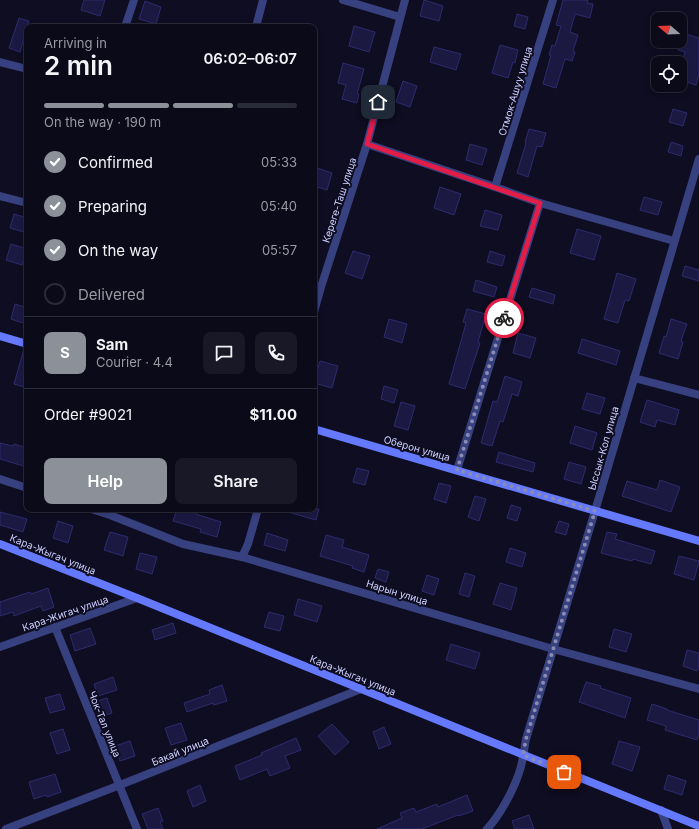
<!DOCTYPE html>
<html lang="en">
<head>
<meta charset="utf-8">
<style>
  body { margin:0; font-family:Inter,sans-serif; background:#181826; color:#f1f3f6; height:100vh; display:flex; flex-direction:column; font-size:15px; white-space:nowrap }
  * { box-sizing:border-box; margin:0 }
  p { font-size:13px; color:#999aa2 }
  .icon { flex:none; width:22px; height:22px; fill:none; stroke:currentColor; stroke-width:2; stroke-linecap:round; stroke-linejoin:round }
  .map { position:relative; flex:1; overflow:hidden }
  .panel { position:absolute; left:24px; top:24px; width:293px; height:488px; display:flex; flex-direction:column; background:#0a0a19; border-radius:8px; box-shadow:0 2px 6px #0003,0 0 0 1px #2a2b38 }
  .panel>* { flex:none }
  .needle { width:26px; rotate:289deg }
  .fabs { position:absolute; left:651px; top:12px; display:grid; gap:8px }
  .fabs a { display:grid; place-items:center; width:36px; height:36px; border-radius:8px; background:#0a0a19; box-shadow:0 2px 6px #0003,0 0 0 1px #2a2b38; font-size:20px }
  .pin { position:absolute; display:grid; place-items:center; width:34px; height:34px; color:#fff; margin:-17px; border-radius:8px; box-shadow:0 2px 6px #0006 }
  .courier { position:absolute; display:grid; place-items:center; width:40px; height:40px; margin:-20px; border:3px solid #e11d48; border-radius:50%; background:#fff; color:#222; box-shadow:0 1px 5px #0007 }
  .head em { font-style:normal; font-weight:600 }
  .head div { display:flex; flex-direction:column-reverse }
  .head { display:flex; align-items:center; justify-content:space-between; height:68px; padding:0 20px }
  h1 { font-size:26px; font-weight:600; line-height:30px }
  .bar { display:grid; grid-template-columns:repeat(4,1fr); gap:6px 4px; align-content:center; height:48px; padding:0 20px }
  .bar i { height:5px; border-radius:3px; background:#2a2b38 }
  .bar .active { background:#8c9099 }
  .bar p { grid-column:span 4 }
  .line { display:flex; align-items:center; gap:10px; padding:0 20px; border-top:1px solid #2a2b38 }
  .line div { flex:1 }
  .round { display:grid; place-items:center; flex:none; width:42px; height:42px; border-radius:8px; background:#181826 }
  ol { padding:0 20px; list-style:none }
  li { display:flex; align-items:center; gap:12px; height:44px }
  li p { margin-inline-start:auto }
  li .icon { padding:4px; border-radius:50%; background:#8c9099; color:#fff; stroke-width:4 }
  li:last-child { color:#999aa2 }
  li i { width:22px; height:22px; border:2px solid #2a2b38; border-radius:50% }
  .button { display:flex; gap:8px; margin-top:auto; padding:8px 20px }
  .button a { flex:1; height:46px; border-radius:8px; background:#8c9099; color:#fff; font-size:16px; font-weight:600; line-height:46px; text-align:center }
  .button a+a { background:#181826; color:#f1f3f6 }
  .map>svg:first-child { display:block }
  .building { fill:#1b1942; stroke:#2e2b6e }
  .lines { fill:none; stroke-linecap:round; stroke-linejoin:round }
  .street { stroke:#384180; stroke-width:8 }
  .secondary { stroke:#6579fe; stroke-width:8 }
  .done { stroke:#8b8cb1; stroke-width:4; stroke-dasharray:0 7.2 }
  .route { stroke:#e11d48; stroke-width:5 }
  .labels { text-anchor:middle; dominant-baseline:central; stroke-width:4; stroke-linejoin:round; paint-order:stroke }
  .street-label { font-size:10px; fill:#ced0ff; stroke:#0e0d21 }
</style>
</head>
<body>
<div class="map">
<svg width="699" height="829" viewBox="0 0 699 829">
  <rect width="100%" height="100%" fill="#0e0d21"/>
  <!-- building -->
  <g class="building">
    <polygon points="84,0 105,0 100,16 81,10"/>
    <polygon points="424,0 443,6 439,21 420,16"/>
    <polygon points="563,0 588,0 587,3 593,4 590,18 575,14 570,32 578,35 573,51 575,52 572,61 565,59 556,88 543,84 551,55 549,55 552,45 555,46 561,26 556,25"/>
    <polygon points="145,1 161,7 156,24 139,19"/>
    <polygon points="517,14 528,17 525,29 514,26"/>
    <polygon points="19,18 29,21 20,52 9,48"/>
    <polygon points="354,26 375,32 369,52 349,46"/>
    <polygon points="683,33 699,38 699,73 696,85 680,80 680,70 685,52 678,50"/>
    <polygon points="500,45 518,50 515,63 513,62 508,78 492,73"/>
    <polygon points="434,47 461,54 456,70 430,62"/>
    <polygon points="343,63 364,69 357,94 359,94 357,103 342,99 346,85 338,83"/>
    <polygon points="403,81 417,86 410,107 396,102"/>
    <polygon points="673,109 687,113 683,126 669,122"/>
    <polygon points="529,129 546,133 542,147 537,146 528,177 517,173 526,143 525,142"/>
    <polygon points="671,142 683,146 681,156 668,152"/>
    <polygon points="470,144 487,149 482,165 466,160"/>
    <polygon points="314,167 332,173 327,190 314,186"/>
    <polygon points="440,187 461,194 454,215 434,208"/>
    <polygon points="644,197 662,202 658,215 640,210"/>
    <polygon points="485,210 502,215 498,230 480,226"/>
    <polygon points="14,214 27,218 27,221 24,232 10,228"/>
    <polygon points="577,229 601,236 594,260 570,253"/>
    <polygon points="11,244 27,249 22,265 6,260"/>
    <polygon points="353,251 370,256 362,279 345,273"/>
    <polygon points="490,251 505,256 502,266 487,262"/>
    <polygon points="685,266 699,270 699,281 682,276"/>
    <polygon points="617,273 636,279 629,301 625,300 618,323 604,319"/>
    <polygon points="476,280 497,287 494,297 473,291"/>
    <polygon points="532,288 555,295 553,304 529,297"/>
    <polygon points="15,304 27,308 27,312 23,323 11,319"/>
    <polygon points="467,309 486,314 478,342 480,343 465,389 449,384 466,323 463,322"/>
    <polygon points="389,319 407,324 402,343 384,337"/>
    <polygon points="671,319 687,324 681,341 683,342 678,359 659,353 664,336 666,337"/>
    <polygon points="518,333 536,338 530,358 513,353"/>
    <polygon points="582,339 620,351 616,365 578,353"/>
    <polygon points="24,349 27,349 27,377 24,387 14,384"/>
    <polygon points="320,361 338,366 332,388 314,383"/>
    <polygon points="505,376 522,382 518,396 512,394 503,422 500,421 492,446 481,443 493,401 497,402"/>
    <polygon points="384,386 398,390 394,403 381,399"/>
    <polygon points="587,393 605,398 600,414 582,409"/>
    <polygon points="647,400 679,410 675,425 657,420 655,427 640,422"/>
    <polygon points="401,402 415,406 408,430 394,426"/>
    <polygon points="575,426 597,433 592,450 570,443"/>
    <polygon points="0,443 13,446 14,444 27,448 27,467 0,459"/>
    <polygon points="499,452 535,463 533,472 496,462"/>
    <polygon points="569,462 586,467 581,484 564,479"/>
    <polygon points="357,468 369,471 365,485 353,482"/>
    <polygon points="660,480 680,487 671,512 622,496 627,481 657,490"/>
    <polygon points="439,483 451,486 446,503 434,499"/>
    <polygon points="475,496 486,499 479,521 468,517"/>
    <polygon points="511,505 521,508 517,521 507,518"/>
    <polygon points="177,509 198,509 196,514 221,522 217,537 200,532 201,529 173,521"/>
    <polygon points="289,509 319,509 316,520 288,512"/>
    <polygon points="0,512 27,519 23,532 0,525"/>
    <polygon points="58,521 73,526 68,543 53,538"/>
    <polygon points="559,521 569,524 566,535 555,532"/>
    <polygon points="110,532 128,537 123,556 104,550"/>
    <polygon points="607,532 617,534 615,539 655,551 651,564 633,559 632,561 601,553"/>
    <polygon points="267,533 288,540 285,551 264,545"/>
    <polygon points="326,535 344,540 342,547 369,555 364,572 352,568 353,566 320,556"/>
    <polygon points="510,548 526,553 522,567 506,562"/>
    <polygon points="140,553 157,557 152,574 136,569"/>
    <polygon points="679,556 699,561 694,580 674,574"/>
    <polygon points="378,569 389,572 386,582 375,578"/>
    <polygon points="465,573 475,576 469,597 459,594"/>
    <polygon points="427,575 439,579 434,595 422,591"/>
    <polygon points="500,583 517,588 511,610 493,604"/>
    <polygon points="48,588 54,607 43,611 41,606 14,616 13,612 0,616 0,602 30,592 31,594"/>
    <polygon points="298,599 322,606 317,622 294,615"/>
    <polygon points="269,612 284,616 280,631 264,627"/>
    <polygon points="173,623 176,633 155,640 152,630"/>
    <polygon points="90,628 96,644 75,651 70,635"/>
    <polygon points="614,629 632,634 626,652 609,647"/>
    <polygon points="451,644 480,653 475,669 446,660"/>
    <polygon points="687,650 699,653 699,666 697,671 683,666"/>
    <polygon points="113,677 117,690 98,696 94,684"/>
    <polygon points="586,682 601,686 600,688 631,698 625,718 579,702"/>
    <polygon points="222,685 227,701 214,705 213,703 187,712 184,703 210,694 209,690"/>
    <polygon points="60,694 65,709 50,713 45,698"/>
    <polygon points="107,698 112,713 99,718 94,702"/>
    <polygon points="652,704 667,709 667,710 699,720 699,734 697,740 665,730 666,726 647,720"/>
    <polygon points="181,723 187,740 171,745 165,728"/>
    <polygon points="332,724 349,742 335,755 318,736"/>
    <polygon points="384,727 391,744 379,749 373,732"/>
    <polygon points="63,729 70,750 57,754 50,733"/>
    <polygon points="296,738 301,750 285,756 290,768 270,776 267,769 240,780 235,766 262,755 261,753"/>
    <polygon points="130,741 135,756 120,761 115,746"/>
    <polygon points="619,741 640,747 632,771 612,764"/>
    <polygon points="55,774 61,792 47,797 46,795 34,799 29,782"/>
    <polygon points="668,775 686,781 682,795 664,789"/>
    <polygon points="200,785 206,801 193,807 187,791"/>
    <polygon points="467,795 473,811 459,816 458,815 422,829 377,829 402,818 400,813 414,808 416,812 437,804 438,807"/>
    <polygon points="158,808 163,821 160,822 163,829 148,829 142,814"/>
    <polygon points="529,815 534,829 515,829 512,821"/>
  </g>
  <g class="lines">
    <!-- street -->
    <g class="street">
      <polyline points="343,0 400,17"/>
      <polyline points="125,27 134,0"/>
      <polyline points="256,27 263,0"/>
      <polyline points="0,62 27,69"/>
      <polyline points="367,144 495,187 540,203 674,241"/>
      <polyline points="495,187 553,0"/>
      <polyline points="0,196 27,203"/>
      <polyline points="314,312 321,287 367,144 405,0"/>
      <polyline points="634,378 699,395"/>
      <polyline points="457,470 540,203"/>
      <polyline points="0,479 27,488"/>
      <polyline points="91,509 110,515 183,544 242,557 553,649 699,689"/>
      <polyline points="242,557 248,544 258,509"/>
      <polyline points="55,627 137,829"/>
      <polyline points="0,647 137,598"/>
      <polyline points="661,810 668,829"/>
      <polyline points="6,829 120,785 361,689"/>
      <path d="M487,829c13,-14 26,-38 32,-56 4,-11 5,-23 7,-34l69,-228 104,-352"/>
    </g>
    <!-- secondary -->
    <g class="secondary">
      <polyline points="0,336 27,344"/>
      <polyline points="314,429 699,541"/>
      <polyline points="0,544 137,598 699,826"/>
    </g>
  </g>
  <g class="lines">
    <!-- done -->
    <polyline class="done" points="504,318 457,470 595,511 526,739 523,755 564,772"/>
    <!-- route -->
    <polyline class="route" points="378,102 367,144 540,203 504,318"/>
  </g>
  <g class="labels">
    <!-- street labels -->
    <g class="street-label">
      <text transform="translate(515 91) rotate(-73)">Отмок-Ашуу улица</text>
      <text transform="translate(339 200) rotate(-72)">Кереге-Таш улица</text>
      <text transform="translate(417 448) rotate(16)">Оберон улица</text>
      <text transform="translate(603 448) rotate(-74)">Ыссык-Кол улица</text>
      <text transform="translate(53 554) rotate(22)">Кара-Жыгач улица</text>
      <text transform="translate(397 592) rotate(17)">Нарын улица</text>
      <text transform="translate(65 613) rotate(-19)">Кара-Жигач улица</text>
      <text transform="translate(353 675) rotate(22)">Кара-Жыгач улица</text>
      <text transform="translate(105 724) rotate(68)">Чок-Тал улица</text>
      <text transform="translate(180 751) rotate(-22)">Бакай улица</text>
    </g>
  </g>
</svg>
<div class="fabs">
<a><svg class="needle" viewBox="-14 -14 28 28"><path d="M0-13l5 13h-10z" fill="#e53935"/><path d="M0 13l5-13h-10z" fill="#999aa2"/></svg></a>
<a><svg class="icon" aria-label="locate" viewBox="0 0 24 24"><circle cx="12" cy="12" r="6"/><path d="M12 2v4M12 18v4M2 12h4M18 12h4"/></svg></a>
</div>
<div class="pin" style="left:564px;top:772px;background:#ea580c"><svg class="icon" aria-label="bag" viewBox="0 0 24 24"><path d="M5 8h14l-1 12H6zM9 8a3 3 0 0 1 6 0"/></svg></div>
<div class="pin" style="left:378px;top:102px;background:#1f2937"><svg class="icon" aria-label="home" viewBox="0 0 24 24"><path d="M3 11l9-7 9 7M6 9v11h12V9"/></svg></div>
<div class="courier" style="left:504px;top:318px"><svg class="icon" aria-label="bike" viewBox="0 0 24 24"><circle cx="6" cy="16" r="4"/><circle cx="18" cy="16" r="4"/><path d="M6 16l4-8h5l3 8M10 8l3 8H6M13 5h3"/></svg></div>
<section class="panel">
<div class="head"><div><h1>2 min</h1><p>Arriving in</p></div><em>06:02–06:07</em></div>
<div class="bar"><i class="active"></i><i class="active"></i><i class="active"></i><i></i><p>On the way · 190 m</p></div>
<ol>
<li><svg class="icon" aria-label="check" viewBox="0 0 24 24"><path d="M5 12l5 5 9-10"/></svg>Confirmed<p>05:33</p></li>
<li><svg class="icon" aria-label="check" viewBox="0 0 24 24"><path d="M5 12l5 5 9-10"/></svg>Preparing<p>05:40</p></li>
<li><svg class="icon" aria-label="check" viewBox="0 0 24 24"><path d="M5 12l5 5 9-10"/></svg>On the way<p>05:57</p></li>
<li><i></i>Delivered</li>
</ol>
<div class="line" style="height:72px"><b class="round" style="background:#8c9099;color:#fff">S</b><div><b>Sam</b><p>Courier · 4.4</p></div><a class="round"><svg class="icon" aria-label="chat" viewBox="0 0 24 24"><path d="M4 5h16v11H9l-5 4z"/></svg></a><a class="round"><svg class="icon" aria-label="phone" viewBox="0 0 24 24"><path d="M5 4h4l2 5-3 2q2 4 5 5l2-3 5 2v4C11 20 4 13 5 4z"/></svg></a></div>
<div class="line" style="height:52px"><div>Order #9021</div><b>$11.00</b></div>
<div class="button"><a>Help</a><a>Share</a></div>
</section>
</div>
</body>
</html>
